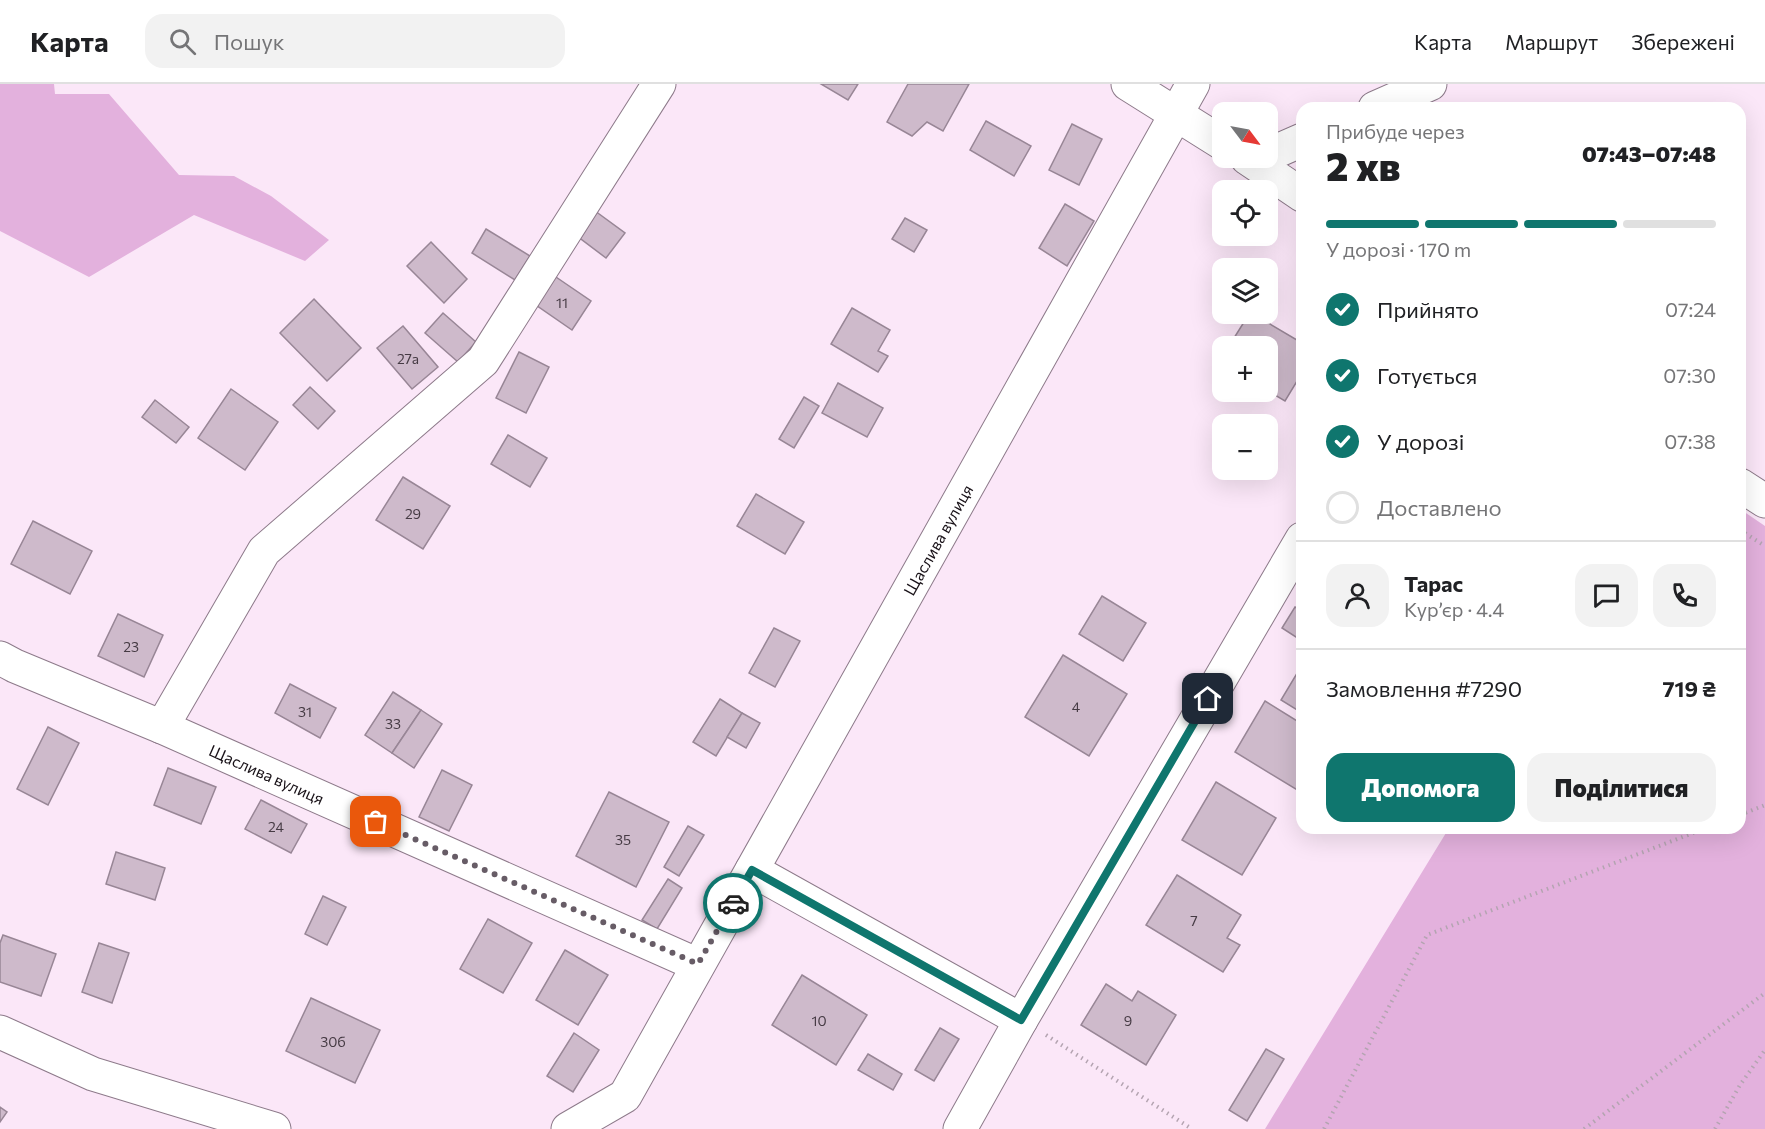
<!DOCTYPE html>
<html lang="uk">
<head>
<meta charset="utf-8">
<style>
  body { margin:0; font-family:Commissioner,sans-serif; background:#f2f2f2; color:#202124; height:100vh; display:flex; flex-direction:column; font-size:22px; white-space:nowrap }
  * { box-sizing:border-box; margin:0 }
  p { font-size:20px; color:#757577 }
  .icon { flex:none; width:33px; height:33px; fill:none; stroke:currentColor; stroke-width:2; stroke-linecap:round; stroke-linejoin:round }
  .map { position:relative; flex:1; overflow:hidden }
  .sheet { position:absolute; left:1296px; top:18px; width:450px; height:732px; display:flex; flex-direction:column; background:#fff; border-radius:18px; box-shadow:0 6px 24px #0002 }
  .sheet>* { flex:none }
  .needle { width:39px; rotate:122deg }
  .controls { position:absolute; left:1212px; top:18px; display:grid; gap:12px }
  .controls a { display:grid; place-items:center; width:66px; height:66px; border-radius:12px; background:#fff; box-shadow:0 6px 24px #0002; font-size:30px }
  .pin { position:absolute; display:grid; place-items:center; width:51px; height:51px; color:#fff; margin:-26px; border-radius:12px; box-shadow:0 3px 9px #0006 }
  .courier { position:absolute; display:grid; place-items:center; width:60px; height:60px; margin:-30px; border:4px solid #0f766e; border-radius:50%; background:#fff; color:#222; box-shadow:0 2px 8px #0007 }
  .head em { font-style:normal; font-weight:800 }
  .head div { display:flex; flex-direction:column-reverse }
  .head { display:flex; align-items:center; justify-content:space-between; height:102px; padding:0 30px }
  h1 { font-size:39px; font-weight:800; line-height:45px }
  .bar { display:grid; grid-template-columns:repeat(4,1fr); gap:9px 6px; align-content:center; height:72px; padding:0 30px }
  .bar i { height:8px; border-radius:4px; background:#e0e0e0 }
  .bar .on { background:#0f766e }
  .bar p { grid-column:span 4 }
  .line { display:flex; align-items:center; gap:15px; padding:0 30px; border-top:2px solid #e0e0e0 }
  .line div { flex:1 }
  .round { display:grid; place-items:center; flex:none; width:63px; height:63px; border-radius:18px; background:#f2f2f2 }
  ol { padding:0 30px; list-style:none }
  li { display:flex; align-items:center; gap:18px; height:66px }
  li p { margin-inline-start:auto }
  li .icon { padding:6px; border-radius:50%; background:#0f766e; color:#fff; stroke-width:4 }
  li:last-child { color:#757577 }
  li i { width:33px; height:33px; border:3px solid #e0e0e0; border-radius:50% }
  .primary-button { display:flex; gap:12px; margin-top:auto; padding:12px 30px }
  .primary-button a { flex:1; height:69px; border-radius:18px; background:#0f766e; color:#fff; font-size:24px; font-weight:800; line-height:69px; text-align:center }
  .primary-button a+a { background:#f2f2f2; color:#202124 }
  header { display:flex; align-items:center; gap:36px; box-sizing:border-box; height:84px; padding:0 30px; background:#fff; border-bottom:2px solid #e0e0e0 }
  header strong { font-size:28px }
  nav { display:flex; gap:33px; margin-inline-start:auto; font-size:21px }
  .search { width:420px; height:54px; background:#f2f2f2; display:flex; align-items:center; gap:15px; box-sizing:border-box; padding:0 21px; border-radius:18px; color:#757577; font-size:22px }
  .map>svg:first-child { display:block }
  .green { fill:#e3b1dd }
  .building { fill:#cebacb; stroke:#988696; stroke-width:1.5 }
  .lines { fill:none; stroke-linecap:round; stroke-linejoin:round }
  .minor-casing { stroke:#8d7a8a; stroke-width:35 }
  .path { stroke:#b4a4b1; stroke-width:4; stroke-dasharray:1.5 4.5; stroke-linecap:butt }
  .minor { stroke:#fff; stroke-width:33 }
  .done { stroke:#675c66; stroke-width:6; stroke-dasharray:0 10.8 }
  .route { stroke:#0f766e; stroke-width:8 }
  .labels { text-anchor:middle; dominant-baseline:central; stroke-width:6; stroke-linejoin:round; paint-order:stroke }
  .number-label { font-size:14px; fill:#463b44 }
  .street-label { font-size:16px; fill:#181117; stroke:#fbe7f8 }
</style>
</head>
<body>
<header>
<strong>Карта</strong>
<div class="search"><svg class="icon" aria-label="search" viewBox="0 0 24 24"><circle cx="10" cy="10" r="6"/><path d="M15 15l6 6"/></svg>Пошук</div>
<nav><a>Карта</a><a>Маршрут</a><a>Збережені</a></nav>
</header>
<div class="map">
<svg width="1765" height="1045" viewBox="0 0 1765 1045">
  <rect width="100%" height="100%" fill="#fbe7f8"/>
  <!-- green -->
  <g class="green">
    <polygon points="0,0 54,0 55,10 109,10 179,91 234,92 271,112 329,156 305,177 194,131 89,193 0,147"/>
    <polygon points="1740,425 1765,442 1765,1045 1265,1045 1449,744 1740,744"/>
  </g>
  <!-- building -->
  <g class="building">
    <polygon points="821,0 858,0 848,16"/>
    <polygon points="908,0 969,0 943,47 927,38 912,52 887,38"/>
    <polygon points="986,37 1031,62 1014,92 970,66"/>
    <polygon points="1072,40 1102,55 1079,101 1049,86"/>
    <polygon points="1065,120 1094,137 1067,182 1039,164"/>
    <polygon points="591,124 625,149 606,174 573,149"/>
    <polygon points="905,134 927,146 914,168 892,155"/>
    <polygon points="486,145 530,172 515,196 472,169"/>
    <polygon points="431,158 467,195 444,219 407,182"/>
    <polygon points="553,191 591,217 572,246 533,219"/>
    <polygon points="314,215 361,264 327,297 280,249"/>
    <polygon points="852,224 890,246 878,267 888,272 878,288 831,260"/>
    <polygon points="443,229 476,258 458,278 425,249"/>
    <polygon points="1249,230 1253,230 1302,259 1302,289 1285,317 1268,307 1268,262 1229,262"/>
    <polygon points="403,242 438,283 412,305 377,264"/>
    <polygon points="519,268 549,283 526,329 496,314"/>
    <polygon points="838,299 883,324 867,353 822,329"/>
    <polygon points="310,303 335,327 318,345 293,321"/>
    <polygon points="231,305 278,338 245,386 198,354"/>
    <polygon points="804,313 819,322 794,364 779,355"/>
    <polygon points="155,316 189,343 176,359 142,333"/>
    <polygon points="508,351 547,374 530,403 491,380"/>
    <polygon points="403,393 450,422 423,465 376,436"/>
    <polygon points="756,410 804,438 785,470 737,442"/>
    <polygon points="33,437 92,467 70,510 11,480"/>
    <polygon points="1102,512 1146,539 1123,577 1079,550"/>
    <polygon points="1295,523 1302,527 1302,551 1299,555 1282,544"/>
    <polygon points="118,530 163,551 144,593 98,572"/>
    <polygon points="774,544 800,557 775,603 749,589"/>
    <polygon points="1063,571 1127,610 1089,672 1025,633"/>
    <polygon points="1302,581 1302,629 1281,616"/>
    <polygon points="290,600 336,624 320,654 275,629"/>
    <polygon points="393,608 421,626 392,669 365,651"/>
    <polygon points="720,615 742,629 716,672 693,658"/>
    <polygon points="1265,617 1302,640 1302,702 1299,707 1235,668"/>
    <polygon points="421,626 442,640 414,684 392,669"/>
    <polygon points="742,629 760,639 746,664 727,653"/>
    <polygon points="48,643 79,659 48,721 17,705"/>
    <polygon points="168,684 216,703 201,740 154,721"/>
    <polygon points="442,686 472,701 449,747 419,733"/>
    <polygon points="1216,698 1276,734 1242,791 1182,756"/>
    <polygon points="609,708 669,738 636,803 576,772"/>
    <polygon points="261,716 307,740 291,769 245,745"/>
    <polygon points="688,742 704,751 679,792 664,783"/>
    <polygon points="116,768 165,784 155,816 106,800"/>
    <polygon points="1177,791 1241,831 1227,854 1240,861 1223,888 1146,841"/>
    <polygon points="668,795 682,804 657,845 642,836"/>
    <polygon points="323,812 346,823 327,861 305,850"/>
    <polygon points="488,835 532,859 503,909 460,885"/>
    <polygon points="3,851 56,870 41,912 0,898 0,859"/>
    <polygon points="99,859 129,869 112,919 82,908"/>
    <polygon points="565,866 608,891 578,941 536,916"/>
    <polygon points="802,891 867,931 836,981 772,941"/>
    <polygon points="1106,900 1132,917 1138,907 1176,931 1146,981 1081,941"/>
    <polygon points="311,914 380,946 355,999 286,967"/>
    <polygon points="940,944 959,955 934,997 915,986"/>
    <polygon points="574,949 599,966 573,1008 547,992"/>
    <polygon points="1266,965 1284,975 1247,1037 1229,1026"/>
    <polygon points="868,970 902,990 893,1006 858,986"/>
    <polygon points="0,1023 7,1028 0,1038"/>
  </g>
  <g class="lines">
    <defs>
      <g id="minor">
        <polyline points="1128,0 1222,59"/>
        <polyline points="1375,24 1430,0"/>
        <polyline points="1268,71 1302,56"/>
        <polyline points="1247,74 1302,111"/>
        <polyline points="1740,401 1765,417"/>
        <path id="s1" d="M0,574l15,8 147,61 536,238"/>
        <polyline points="162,643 264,467 483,277 659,0"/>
        <polyline points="752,786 1021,936"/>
        <polyline points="0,948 93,990 274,1045"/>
        <path id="s2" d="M568,1045l57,-33 568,-1012"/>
        <polyline points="960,1045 1021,936 1302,455"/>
      </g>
    </defs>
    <!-- minor casing -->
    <use href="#minor" class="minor-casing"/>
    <!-- path -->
    <g class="path">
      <polyline points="1740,446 1765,462"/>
      <polyline points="1740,731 1765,721"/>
      <polyline points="1046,951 1192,1045"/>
      <polyline points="1324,1045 1427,851 1706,744"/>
      <polyline points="1584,1045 1765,909"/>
      <polyline points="1715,1045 1740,1001 1765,966"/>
    </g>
    <!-- minor -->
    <use href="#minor" class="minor"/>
  </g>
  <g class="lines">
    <!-- done -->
    <polyline class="done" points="376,738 698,880 733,819"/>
    <!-- route -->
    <polyline class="route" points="733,819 752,786 1021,936 1208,615"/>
  </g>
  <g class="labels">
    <!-- number labels -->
    <g class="number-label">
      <text x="562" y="218">11</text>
      <text x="408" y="274">27a</text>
      <text x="413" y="429">29</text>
      <text x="131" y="562">23</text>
      <text x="1076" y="622">4</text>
      <text x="305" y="627">31</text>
      <text x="393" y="639">33</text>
      <text x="276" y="742">24</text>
      <text x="623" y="755">35</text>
      <text x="1194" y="836">7</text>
      <text x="819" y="936">10</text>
      <text x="1128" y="936">9</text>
      <text x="333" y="957">30б</text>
    </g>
    <!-- street labels -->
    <g class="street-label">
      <text stroke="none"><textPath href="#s2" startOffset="704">Щаслива вулиця</textPath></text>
      <text stroke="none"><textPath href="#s1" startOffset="291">Щаслива вулиця</textPath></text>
    </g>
  </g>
</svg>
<div class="controls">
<a><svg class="needle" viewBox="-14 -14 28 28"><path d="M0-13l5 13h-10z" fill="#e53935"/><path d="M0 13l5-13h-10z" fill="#757577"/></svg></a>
<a><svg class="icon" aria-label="locate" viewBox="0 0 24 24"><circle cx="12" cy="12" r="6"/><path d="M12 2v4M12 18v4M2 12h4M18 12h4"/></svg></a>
<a><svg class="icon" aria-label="layers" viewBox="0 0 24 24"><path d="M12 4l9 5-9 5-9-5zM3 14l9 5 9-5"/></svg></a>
<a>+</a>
<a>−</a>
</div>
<div class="pin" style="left:376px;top:738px;background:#ea580c"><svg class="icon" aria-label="bag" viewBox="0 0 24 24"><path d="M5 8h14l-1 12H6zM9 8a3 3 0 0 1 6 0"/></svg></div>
<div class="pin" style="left:1208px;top:615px;background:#1f2937"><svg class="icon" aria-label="home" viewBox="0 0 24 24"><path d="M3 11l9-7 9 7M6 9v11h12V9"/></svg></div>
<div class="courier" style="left:733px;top:819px"><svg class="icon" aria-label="car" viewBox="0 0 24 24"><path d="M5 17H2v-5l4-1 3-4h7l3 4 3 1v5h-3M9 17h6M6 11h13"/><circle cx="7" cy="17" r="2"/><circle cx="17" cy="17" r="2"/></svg></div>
<section class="sheet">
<div class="head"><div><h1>2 хв</h1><p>Прибуде через</p></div><em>07:43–07:48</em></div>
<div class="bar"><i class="on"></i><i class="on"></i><i class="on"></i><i></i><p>У дорозі · 170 m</p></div>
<ol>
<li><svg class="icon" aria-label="check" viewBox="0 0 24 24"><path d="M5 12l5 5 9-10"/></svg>Прийнято<p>07:24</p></li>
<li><svg class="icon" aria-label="check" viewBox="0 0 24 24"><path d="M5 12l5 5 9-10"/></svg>Готується<p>07:30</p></li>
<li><svg class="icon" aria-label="check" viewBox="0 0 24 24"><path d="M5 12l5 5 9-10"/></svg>У дорозі<p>07:38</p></li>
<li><i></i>Доставлено</li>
</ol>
<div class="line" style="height:108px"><a class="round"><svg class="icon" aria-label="person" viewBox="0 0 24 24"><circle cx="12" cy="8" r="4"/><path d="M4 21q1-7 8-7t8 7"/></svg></a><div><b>Тарас</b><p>Кур’єр · 4.4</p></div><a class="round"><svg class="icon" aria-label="chat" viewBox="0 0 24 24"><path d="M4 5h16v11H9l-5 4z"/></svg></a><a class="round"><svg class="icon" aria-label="phone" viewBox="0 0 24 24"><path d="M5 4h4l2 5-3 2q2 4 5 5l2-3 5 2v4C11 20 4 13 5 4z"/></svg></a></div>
<div class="line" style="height:78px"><div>Замовлення #7290</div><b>719 ₴</b></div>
<div class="primary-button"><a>Допомога</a><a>Поділитися</a></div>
</section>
</div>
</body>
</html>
